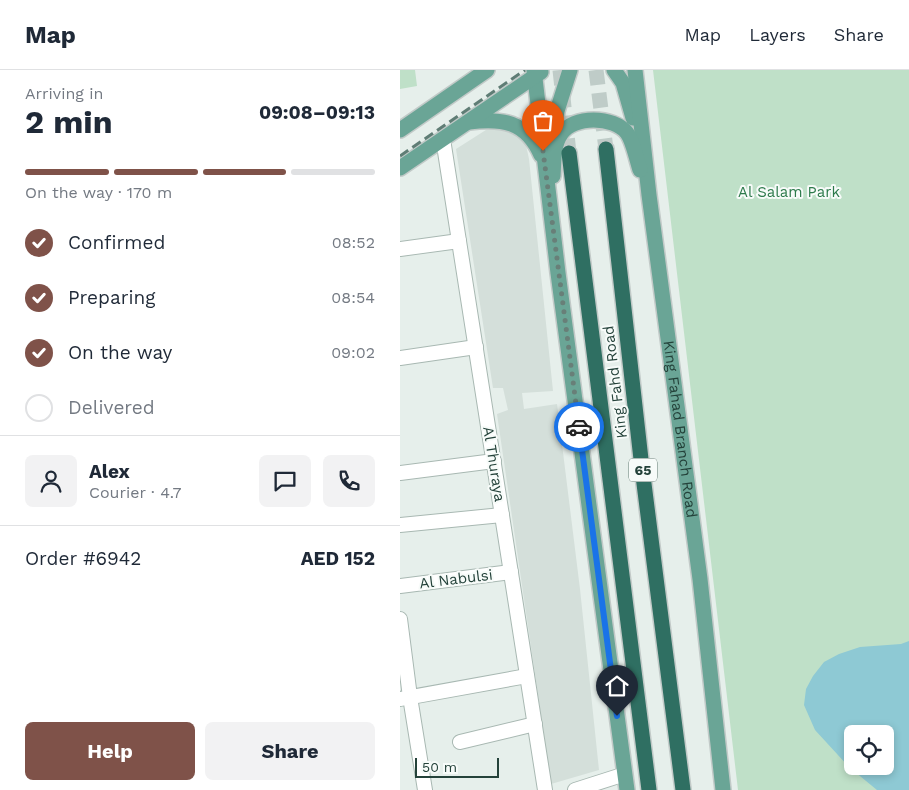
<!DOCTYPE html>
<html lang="en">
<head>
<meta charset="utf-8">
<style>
  body { margin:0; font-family:"Work Sans",sans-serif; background:#f2f2f3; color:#1f2937; height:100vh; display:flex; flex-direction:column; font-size:19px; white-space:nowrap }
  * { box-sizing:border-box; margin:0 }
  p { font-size:16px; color:#747a83 }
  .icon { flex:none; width:28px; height:28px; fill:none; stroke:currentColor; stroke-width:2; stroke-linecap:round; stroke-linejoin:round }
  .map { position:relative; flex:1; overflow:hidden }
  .panel { display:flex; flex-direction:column; background:#fff; width:400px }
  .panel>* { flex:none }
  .controls { position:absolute; left:444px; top:655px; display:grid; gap:10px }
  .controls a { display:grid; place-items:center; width:50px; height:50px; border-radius:8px; background:#fff; box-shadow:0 2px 8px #0003; font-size:25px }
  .scale { position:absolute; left:15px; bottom:12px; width:84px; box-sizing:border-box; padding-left:5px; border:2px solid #24423a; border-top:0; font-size:14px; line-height:18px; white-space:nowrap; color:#24423a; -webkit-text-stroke:4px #f7fbf9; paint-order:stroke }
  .pin { position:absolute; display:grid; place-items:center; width:42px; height:42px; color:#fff; margin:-51px -21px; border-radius:50% 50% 50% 0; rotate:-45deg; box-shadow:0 0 5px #0007 }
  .pin .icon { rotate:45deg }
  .courier { position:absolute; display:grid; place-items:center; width:50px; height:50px; margin:-25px; border:4px solid #1a73e8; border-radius:50%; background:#fff; color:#222; box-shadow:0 1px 6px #0007 }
  .overview em { font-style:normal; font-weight:700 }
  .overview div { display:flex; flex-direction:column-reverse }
  .overview { display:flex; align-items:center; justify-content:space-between; height:85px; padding:0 25px }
  h1 { font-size:32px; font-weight:700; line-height:38px }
  .bar { display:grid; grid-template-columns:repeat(4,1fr); gap:8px 5px; align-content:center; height:60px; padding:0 25px }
  .bar i { height:6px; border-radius:4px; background:#e0e1e3 }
  .bar .on { background:#7f5249 }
  .bar p { grid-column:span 4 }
  .line { display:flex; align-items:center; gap:12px; padding:0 25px; border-top:1px solid #e0e1e3 }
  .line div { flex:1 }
  .round { display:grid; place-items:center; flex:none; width:52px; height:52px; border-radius:8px; background:#f2f2f3 }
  ol { padding:0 25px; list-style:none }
  li { display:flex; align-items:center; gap:15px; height:55px }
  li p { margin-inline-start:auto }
  li .icon { padding:5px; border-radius:50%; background:#7f5249; color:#fff; stroke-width:4 }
  li:last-child { color:#747a83 }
  li i { width:28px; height:28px; border:2px solid #e0e1e3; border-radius:50% }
  .cta { display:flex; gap:10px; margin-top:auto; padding:10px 25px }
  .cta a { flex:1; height:58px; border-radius:8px; background:#7f5249; color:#fff; font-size:20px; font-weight:700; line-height:58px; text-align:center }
  .cta a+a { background:#f2f2f3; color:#1f2937 }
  header { display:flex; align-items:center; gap:30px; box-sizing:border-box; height:70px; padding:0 25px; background:#fff; border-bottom:1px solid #e0e1e3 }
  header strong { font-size:24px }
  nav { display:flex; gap:28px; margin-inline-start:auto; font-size:18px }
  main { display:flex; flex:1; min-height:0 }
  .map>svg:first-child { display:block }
  .built { fill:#d4dfda }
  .green { fill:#bfe0c8; fill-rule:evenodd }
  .water { fill:#8ec9d4; fill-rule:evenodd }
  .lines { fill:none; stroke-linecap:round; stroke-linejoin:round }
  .highway-tunnel { stroke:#bfccc8; stroke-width:15; stroke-dasharray:15 8; stroke-linecap:butt }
  .street-casing { stroke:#a8b8b2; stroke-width:16 }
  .primary-casing { stroke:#c2cac8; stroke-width:18 }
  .highway-casing { stroke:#c2cac8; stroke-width:18 }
  .street { stroke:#fff; stroke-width:14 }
  .primary { stroke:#6aa596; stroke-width:15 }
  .highway { stroke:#2f6f62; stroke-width:15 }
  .rail { stroke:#5f7d75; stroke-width:3; stroke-dasharray:10 5; stroke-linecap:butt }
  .done { stroke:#687f78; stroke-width:5; stroke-dasharray:0 9 }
  .route { stroke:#1a73e8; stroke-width:6 }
  .labels { text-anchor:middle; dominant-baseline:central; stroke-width:4; stroke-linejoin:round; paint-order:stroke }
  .shield { fill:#f7fbf9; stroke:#637a73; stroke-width:1 }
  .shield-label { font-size:14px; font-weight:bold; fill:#24423a }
  .park-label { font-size:15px; fill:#2d7a4b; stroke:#f7fbf9 }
  .street-label { font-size:15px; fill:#24423a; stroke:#f7fbf9 }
</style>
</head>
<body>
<header>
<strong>Map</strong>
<nav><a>Map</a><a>Layers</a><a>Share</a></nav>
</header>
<main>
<section class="panel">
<div class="overview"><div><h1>2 min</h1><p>Arriving in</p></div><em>09:08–09:13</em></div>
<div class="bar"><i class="on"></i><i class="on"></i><i class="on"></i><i></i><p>On the way · 170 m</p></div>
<ol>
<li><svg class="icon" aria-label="check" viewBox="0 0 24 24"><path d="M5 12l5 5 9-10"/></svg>Confirmed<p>08:52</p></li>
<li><svg class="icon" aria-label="check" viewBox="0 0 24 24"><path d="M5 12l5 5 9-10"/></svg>Preparing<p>08:54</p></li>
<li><svg class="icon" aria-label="check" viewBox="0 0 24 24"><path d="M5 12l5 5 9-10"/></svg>On the way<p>09:02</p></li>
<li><i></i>Delivered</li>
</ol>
<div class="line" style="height:90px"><a class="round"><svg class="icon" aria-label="person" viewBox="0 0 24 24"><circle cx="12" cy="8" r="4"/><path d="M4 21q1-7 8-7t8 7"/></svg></a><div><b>Alex</b><p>Courier · 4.7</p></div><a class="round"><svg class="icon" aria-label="chat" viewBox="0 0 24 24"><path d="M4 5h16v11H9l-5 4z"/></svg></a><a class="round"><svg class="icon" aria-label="phone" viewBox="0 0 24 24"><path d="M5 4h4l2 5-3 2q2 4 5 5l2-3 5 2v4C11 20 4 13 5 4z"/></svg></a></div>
<div class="line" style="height:65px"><div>Order #6942</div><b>AED 152</b></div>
<div class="cta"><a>Help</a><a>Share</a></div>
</section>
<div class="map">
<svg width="509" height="720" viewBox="0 0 509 720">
  <rect width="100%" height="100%" fill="#e6efeb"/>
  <!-- built -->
  <polygon class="built" points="101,57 116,62 126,75 129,89 153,321 122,323 124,339 157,334 180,519 199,700 151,714 97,344 108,340 103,318 93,318 56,79 89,58"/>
  <!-- green -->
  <g class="green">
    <polygon points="0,0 15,0 17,16 0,19"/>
    <path d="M253,0h256v720h-171zM452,664h33v32h-33z"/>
  </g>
  <!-- water -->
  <path class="water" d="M509,571v149h-32l-28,-23 -34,-37 -11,-25 2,-16 7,-13 11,-14 15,-8 21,-7 41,-3zM452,664h33v32h-33z"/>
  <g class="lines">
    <!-- highway-tunnel -->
    <g class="highway-tunnel">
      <polyline points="160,0 169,83"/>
      <polyline points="196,0 206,79"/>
    </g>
    <defs>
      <g id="street">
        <polyline points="43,69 145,720"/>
        <polyline points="0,179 59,171"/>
        <polyline points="0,288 76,277"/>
        <polyline points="0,403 94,391"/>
        <polyline points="0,455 102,445"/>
        <polyline points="0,516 111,502"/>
        <polyline points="0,549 10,627 25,720"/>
        <polyline points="0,629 127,606"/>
        <polyline points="60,672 135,654"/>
        <polyline points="175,720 225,704"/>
      </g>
      <g id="primary">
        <polyline points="134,0 158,203 227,720"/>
        <polyline points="214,0 223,13 233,48"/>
        <path id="s1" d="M235,0l14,125 51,384 23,211"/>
        <path d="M69,52c33,-4 57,-1 72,33"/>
        <polyline points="0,60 87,0"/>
        <polyline points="151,76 157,41 170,0"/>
        <polyline points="0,98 141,2"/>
        <path d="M153,106c1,-13 0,-31 8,-42 12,-19 53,-18 66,-1 6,8 10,28 13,37"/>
      </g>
      <g id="highway">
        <polyline points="206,79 242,398 283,720"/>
        <polyline points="169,83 249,720"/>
      </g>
    </defs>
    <!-- street casing -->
    <use href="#street" class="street-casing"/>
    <!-- primary casing -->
    <use href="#primary" class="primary-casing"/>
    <!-- highway casing -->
    <use href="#highway" class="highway-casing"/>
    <!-- street -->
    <use href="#street" class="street"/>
    <!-- primary -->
    <use href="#primary" class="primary"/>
    <!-- highway -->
    <use href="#highway" class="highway"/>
    <!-- rail -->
    <polyline class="rail" points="0,86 125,0"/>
  </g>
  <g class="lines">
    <!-- done -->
    <polyline class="done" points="143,81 179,357"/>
    <!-- route -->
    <polyline class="route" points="179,357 217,646"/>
  </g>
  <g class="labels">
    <!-- shield labels -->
    <rect class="shield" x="229" y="388.5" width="28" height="23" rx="4"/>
    <g class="shield-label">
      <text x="243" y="400">65</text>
    </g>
    <!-- park labels -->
    <g class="park-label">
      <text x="389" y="122">Al Salam Park</text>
    </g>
    <!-- street labels -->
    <g class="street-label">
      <text transform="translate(215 312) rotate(-97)">King Fahd Road</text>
      <text stroke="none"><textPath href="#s1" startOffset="362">King Fahad Branch Road</textPath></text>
      <text transform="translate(94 394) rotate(81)">Al Thuraya</text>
      <text transform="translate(56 509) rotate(-7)">Al Nabulsi</text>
    </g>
  </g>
</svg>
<div class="controls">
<a><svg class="icon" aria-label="locate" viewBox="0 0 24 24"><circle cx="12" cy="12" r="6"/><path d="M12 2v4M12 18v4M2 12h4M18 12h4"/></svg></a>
</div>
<div class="scale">50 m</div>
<div class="pin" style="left:143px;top:81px;background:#ea580c"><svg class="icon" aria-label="bag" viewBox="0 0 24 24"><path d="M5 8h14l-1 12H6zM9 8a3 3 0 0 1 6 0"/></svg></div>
<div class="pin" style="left:217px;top:646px;background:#1f2937"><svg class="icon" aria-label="home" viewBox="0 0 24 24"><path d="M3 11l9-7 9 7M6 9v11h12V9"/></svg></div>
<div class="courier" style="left:179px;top:357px"><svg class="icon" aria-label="car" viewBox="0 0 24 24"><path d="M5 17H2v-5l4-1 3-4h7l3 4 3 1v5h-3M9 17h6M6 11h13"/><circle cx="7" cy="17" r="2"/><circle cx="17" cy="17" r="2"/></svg></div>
</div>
</main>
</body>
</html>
